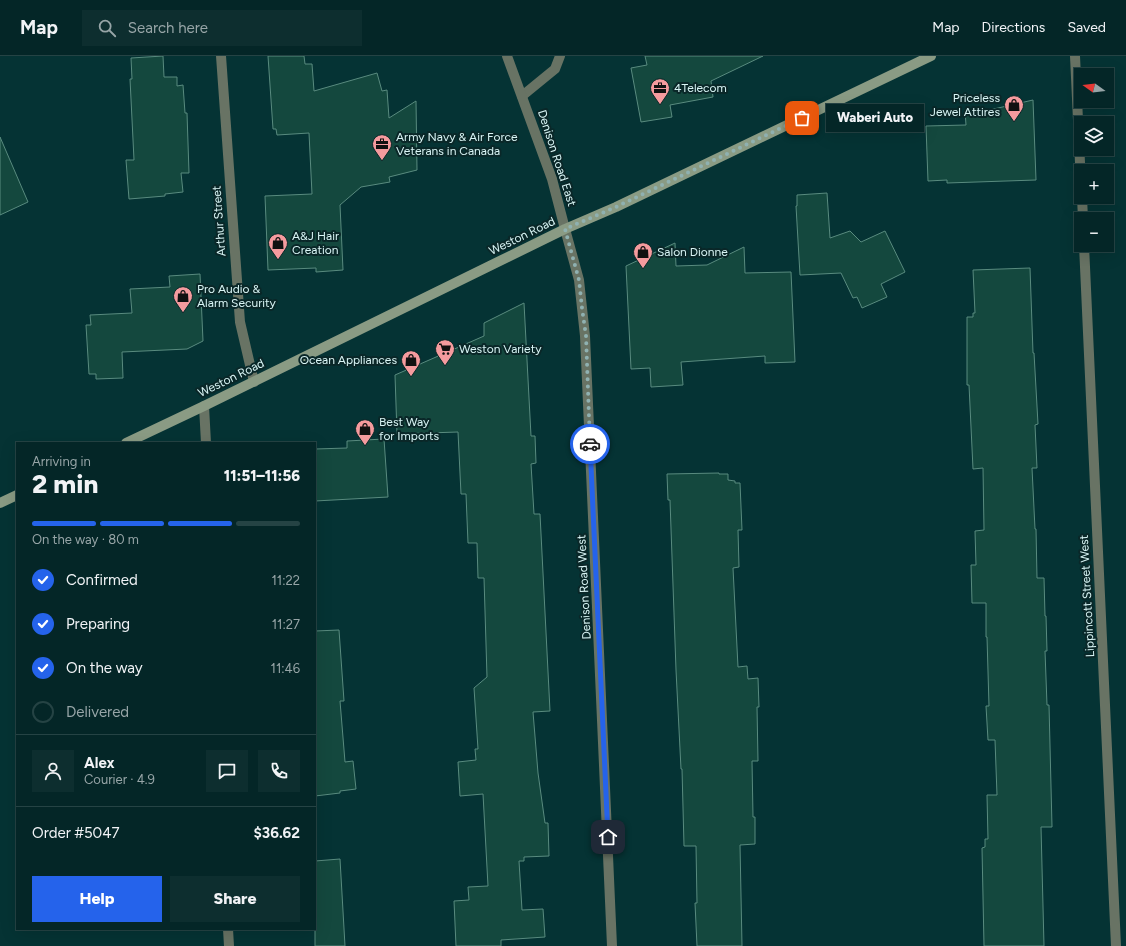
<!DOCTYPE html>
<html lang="en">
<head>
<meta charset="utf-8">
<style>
  body { margin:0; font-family:Figtree,sans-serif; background:#0d2e2f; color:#f1f3f6; height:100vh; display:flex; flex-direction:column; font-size:15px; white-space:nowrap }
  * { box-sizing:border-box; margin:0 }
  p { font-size:13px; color:#97a5a7 }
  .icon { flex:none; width:22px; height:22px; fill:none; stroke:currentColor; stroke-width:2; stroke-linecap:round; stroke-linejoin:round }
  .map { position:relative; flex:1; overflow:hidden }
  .side { position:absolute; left:16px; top:386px; width:300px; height:488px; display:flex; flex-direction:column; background:#042627; border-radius:0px; box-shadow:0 4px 16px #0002,0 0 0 1px #254344 }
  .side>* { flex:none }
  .needle { width:26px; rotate:285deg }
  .fabs { position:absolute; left:1074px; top:12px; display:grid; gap:8px }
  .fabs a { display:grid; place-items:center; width:40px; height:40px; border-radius:0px; background:#042627; box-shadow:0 4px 16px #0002,0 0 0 1px #254344; font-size:20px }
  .pin { position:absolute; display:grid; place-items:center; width:34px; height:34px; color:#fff; margin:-17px; border-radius:8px; box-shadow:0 2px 6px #0006 }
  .courier { position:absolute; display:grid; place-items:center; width:40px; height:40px; margin:-20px; border:3px solid #2563eb; border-radius:50%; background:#fff; color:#222; box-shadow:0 1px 5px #0007 }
  .bubble { position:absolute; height:28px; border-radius:0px; background:#042627; box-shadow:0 4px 16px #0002,0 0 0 1px #254344; font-size:13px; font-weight:800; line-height:28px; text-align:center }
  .overview em { font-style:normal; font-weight:800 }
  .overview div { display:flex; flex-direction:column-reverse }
  .overview { display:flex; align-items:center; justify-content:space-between; height:68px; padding:0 16px }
  h1 { font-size:26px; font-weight:800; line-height:30px }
  .bar { display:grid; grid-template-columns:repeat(4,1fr); gap:6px 4px; align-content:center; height:48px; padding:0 16px }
  .bar i { height:5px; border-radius:3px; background:#254344 }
  .bar .active { background:#2563eb }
  .bar p { grid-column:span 4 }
  .line { display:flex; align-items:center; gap:10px; padding:0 16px; border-top:1px solid #254344 }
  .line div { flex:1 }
  .round { display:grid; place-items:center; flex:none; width:42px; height:42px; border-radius:0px; background:#0d2e2f }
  ol { padding:0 16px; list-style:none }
  li { display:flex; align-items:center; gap:12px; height:44px }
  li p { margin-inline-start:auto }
  li .icon { padding:4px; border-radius:50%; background:#2563eb; color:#fff; stroke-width:4 }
  li:last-child { color:#97a5a7 }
  li i { width:22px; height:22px; border:2px solid #254344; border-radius:50% }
  .cta { display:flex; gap:8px; margin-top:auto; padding:8px 16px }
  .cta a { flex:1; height:46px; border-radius:0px; background:#2563eb; color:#fff; font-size:16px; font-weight:800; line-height:46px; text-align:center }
  .cta a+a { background:#0d2e2f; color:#f1f3f6 }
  header { display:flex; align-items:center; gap:24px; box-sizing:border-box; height:56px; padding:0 20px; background:#042627; border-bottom:1px solid #254344 }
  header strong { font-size:19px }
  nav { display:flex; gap:22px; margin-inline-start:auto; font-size:14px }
  .search { width:280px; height:36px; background:#0d2e2f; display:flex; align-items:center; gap:10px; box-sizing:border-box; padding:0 14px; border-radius:0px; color:#97a5a7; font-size:15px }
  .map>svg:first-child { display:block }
  .building { fill:#14483e; stroke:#598b7f }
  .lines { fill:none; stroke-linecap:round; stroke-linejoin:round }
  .minor { stroke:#687364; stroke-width:10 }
  .tertiary { stroke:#687364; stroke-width:10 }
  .secondary { stroke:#8a9b84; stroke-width:10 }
  .done { stroke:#8fb1b1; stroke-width:4; stroke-dasharray:0 7.2 }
  .route { stroke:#2563eb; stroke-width:5 }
  .labels { text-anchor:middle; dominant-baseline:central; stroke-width:4; stroke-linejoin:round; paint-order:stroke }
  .poi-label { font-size:12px; fill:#d9f5f5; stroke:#0a2728; text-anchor:start }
  .street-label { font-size:12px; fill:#d9f5f5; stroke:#0a2728 }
</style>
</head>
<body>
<header>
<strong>Map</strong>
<div class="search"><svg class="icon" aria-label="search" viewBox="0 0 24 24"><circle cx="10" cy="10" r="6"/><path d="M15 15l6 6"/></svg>Search here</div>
<nav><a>Map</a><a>Directions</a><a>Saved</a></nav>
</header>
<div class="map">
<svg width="1126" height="890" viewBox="0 0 1126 890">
  <rect width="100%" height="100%" fill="#053334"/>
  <!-- building -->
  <g class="building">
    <polygon points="163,0 164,21 177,21 177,30 183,29 185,57 187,57 189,117 181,117 183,136 165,138 165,140 129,143 126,104 134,104 130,23 132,23 131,2"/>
    <polygon points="268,0 304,0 305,8 312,8 314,35 377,17 382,35 387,34 389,62 416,45 417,114 389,121 390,126 361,131 340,149 343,214 316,216 316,212 268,214 265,140 312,138 309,77 277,79 276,73 273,73"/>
    <polygon points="645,0 763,0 711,25 713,41 670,49 672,61 641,66 631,12 647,9"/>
    <polygon points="1033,44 1036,124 947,127 947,124 928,125 926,70 966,69 965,55 985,55"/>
    <polygon points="0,81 28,146 0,159"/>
    <polygon points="827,137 830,182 850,175 861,186 885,175 905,216 881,228 887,241 862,252 857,241 853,242 841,217 800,219 796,150 797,150 797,139"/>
    <polygon points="675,187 676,210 707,209 744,191 745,217 791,216 795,306 765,307 765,300 681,306 683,329 651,331 650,312 631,313 626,210"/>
    <polygon points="1030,212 1033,297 1034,297 1038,368 1035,369 1037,412 1032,412 1035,473 1036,473 1037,522 1044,522 1045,560 1046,560 1047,595 1045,595 1047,649 1049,649 1052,771 1041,771 1044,890 984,890 982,792 985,791 985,783 988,783 987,739 997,739 995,684 988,684 986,650 989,650 987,581 986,581 986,547 972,547 971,509 976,509 975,475 984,474 983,412 973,413 969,329 967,329 967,261 973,261 973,257 975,257 973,214"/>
    <polygon points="200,218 203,285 187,293 122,296 123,322 96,323 96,318 89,318 86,269 91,269 90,259 132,257 130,233 170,231 169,220"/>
    <polygon points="524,247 531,380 535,380 536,407 531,408 534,458 540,458 550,655 533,656 538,717 545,767 548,767 549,800 524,801 524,805 519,805 522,854 543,853 545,881 501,884 501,890 456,890 454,845 469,844 468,831 488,830 483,738 460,740 458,706 476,704 475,693 478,693 474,632 487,621 484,522 478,522 477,487 468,487 466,438 461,438 458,376 397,378 395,319 484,280 484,267"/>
    <polygon points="384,383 388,441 315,445 315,393 347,392 347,385"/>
    <polygon points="719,417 719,418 728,418 728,424 735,425 735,427 740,427 742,474 738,474 739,511 733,512 738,611 747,610 748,623 758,622 759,651 757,651 758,705 752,705 753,761 755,761 755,788 740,789 742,890 697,890 695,847 697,847 696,790 684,790 682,713 681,713 676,614 670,444 668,444 667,418"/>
    <polygon points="339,574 344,645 340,645 345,706 353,705 356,733 340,735 340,737 315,740 315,575"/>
    <polygon points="340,803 345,890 315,890 315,805"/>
  </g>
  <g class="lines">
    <!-- minor -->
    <g class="minor">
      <polyline points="221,0 240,266 254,326"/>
      <polyline points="1075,0 1081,128"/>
      <polyline points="522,40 555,13 560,0"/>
      <polyline points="1082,141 1083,163"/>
      <polyline points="565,173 579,224 585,280 612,890"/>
      <polyline points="1084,189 1116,890"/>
      <polyline points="204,350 206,387"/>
      <polyline points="228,873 229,890"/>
    </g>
    <!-- tertiary -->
    <polyline class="tertiary" points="507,0 552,123 565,173"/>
    <!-- secondary -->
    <g class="secondary">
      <polyline points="126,387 204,350 565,173 616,151 931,0"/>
      <polyline points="0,447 17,439"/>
    </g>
  </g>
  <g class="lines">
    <!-- done -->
    <polyline class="done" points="590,388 586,280 582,252 579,224 565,173 616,151 802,62"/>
    <!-- route -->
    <polyline class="route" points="590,388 608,781"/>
  </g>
  <!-- icons -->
  <defs>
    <symbol id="office-pin" viewBox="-11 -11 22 30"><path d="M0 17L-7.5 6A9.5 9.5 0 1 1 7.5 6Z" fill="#f59b9e" stroke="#0a2728"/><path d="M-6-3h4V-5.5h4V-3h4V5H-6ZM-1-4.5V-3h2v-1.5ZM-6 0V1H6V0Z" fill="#111"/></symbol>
    <symbol id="shop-pin" viewBox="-11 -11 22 30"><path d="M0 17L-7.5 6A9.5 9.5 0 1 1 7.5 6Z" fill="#f59b9e" stroke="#0a2728"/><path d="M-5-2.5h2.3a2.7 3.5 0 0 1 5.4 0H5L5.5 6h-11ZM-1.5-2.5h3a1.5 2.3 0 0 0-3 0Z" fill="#111"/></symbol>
    <symbol id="supermarket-pin" viewBox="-11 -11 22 30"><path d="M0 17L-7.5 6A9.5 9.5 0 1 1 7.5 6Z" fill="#f59b9e" stroke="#0a2728"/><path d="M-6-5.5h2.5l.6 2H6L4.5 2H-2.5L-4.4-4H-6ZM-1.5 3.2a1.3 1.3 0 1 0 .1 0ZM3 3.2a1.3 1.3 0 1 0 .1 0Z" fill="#111"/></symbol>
  </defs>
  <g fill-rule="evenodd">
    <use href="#office-pin" x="649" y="21" width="22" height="30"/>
    <use href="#shop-pin" x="1003" y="38" width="22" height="30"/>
    <use href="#office-pin" x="371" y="77" width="22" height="30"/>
    <use href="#shop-pin" x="267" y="176" width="22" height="30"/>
    <use href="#shop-pin" x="632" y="185" width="22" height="30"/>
    <use href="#shop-pin" x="172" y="229" width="22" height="30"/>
    <use href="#supermarket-pin" x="434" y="282" width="22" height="30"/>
    <use href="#shop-pin" x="400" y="293" width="22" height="30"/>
    <use href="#shop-pin" x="354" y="362" width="22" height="30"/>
  </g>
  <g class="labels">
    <!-- poi labels -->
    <g class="poi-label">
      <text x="674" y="32">4Telecom</text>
      <text x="1000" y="42" text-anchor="end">Priceless<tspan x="1000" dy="14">Jewel Attires</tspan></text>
      <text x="396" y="81">Army Navy &amp; Air Force<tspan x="396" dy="14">Veterans in Canada</tspan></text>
      <text x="292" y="180">A&amp;J Hair<tspan x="292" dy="14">Creation</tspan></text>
      <text x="657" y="196">Salon Dionne</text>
      <text x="197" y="233">Pro Audio &amp;<tspan x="197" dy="14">Alarm Security</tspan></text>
      <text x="459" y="293">Weston Variety</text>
      <text x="397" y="304" text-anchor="end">Ocean Appliances</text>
      <text x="379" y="366">Best Way<tspan x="379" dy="14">for Imports</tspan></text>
    </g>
    <!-- street labels -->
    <g class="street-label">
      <text transform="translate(557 102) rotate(72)">Denison Road East</text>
      <text transform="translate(219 165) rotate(-94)">Arthur Street</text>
      <text transform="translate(522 180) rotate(-26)">Weston Road</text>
      <text transform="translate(231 322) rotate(-26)">Weston Road</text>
      <text transform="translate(584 531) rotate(-93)">Denison Road West</text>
      <text transform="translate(1087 540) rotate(-93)">Lippincott Street West</text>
    </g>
  </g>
</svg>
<div class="fabs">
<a><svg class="needle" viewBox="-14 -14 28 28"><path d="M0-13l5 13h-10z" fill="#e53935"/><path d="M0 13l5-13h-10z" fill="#97a5a7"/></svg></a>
<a><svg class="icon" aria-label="layers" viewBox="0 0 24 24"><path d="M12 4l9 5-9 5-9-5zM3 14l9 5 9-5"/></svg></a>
<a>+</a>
<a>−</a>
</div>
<div class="pin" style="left:802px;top:62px;background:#ea580c"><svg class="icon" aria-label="bag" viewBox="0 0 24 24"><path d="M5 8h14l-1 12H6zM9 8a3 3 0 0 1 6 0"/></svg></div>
<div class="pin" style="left:608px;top:781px;background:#1f2937"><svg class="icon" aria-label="home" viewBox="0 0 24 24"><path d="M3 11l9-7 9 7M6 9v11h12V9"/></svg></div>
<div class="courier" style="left:590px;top:388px"><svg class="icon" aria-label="car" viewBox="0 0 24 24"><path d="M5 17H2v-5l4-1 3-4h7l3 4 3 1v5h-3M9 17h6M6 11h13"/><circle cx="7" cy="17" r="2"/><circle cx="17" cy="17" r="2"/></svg></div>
<div class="bubble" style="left:826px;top:48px;width:98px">Waberi Auto</div>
<section class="side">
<div class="overview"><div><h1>2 min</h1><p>Arriving in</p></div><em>11:51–11:56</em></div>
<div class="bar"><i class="active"></i><i class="active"></i><i class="active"></i><i></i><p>On the way · 80 m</p></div>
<ol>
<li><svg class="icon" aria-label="check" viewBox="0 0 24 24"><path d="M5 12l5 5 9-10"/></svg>Confirmed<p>11:22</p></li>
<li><svg class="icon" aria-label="check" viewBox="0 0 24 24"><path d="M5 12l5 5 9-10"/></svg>Preparing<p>11:27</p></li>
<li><svg class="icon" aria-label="check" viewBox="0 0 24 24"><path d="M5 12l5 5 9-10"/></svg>On the way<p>11:46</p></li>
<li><i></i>Delivered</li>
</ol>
<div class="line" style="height:72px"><a class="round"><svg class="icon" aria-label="person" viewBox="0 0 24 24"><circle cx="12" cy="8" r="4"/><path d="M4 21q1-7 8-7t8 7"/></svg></a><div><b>Alex</b><p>Courier · 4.9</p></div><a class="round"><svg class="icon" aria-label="chat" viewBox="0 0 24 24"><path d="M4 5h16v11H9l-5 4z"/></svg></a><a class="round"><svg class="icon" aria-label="phone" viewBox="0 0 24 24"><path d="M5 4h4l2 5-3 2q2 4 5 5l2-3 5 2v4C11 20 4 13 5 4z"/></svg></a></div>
<div class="line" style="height:52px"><div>Order #5047</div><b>$36.62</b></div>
<div class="cta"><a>Help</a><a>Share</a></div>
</section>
</div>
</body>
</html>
